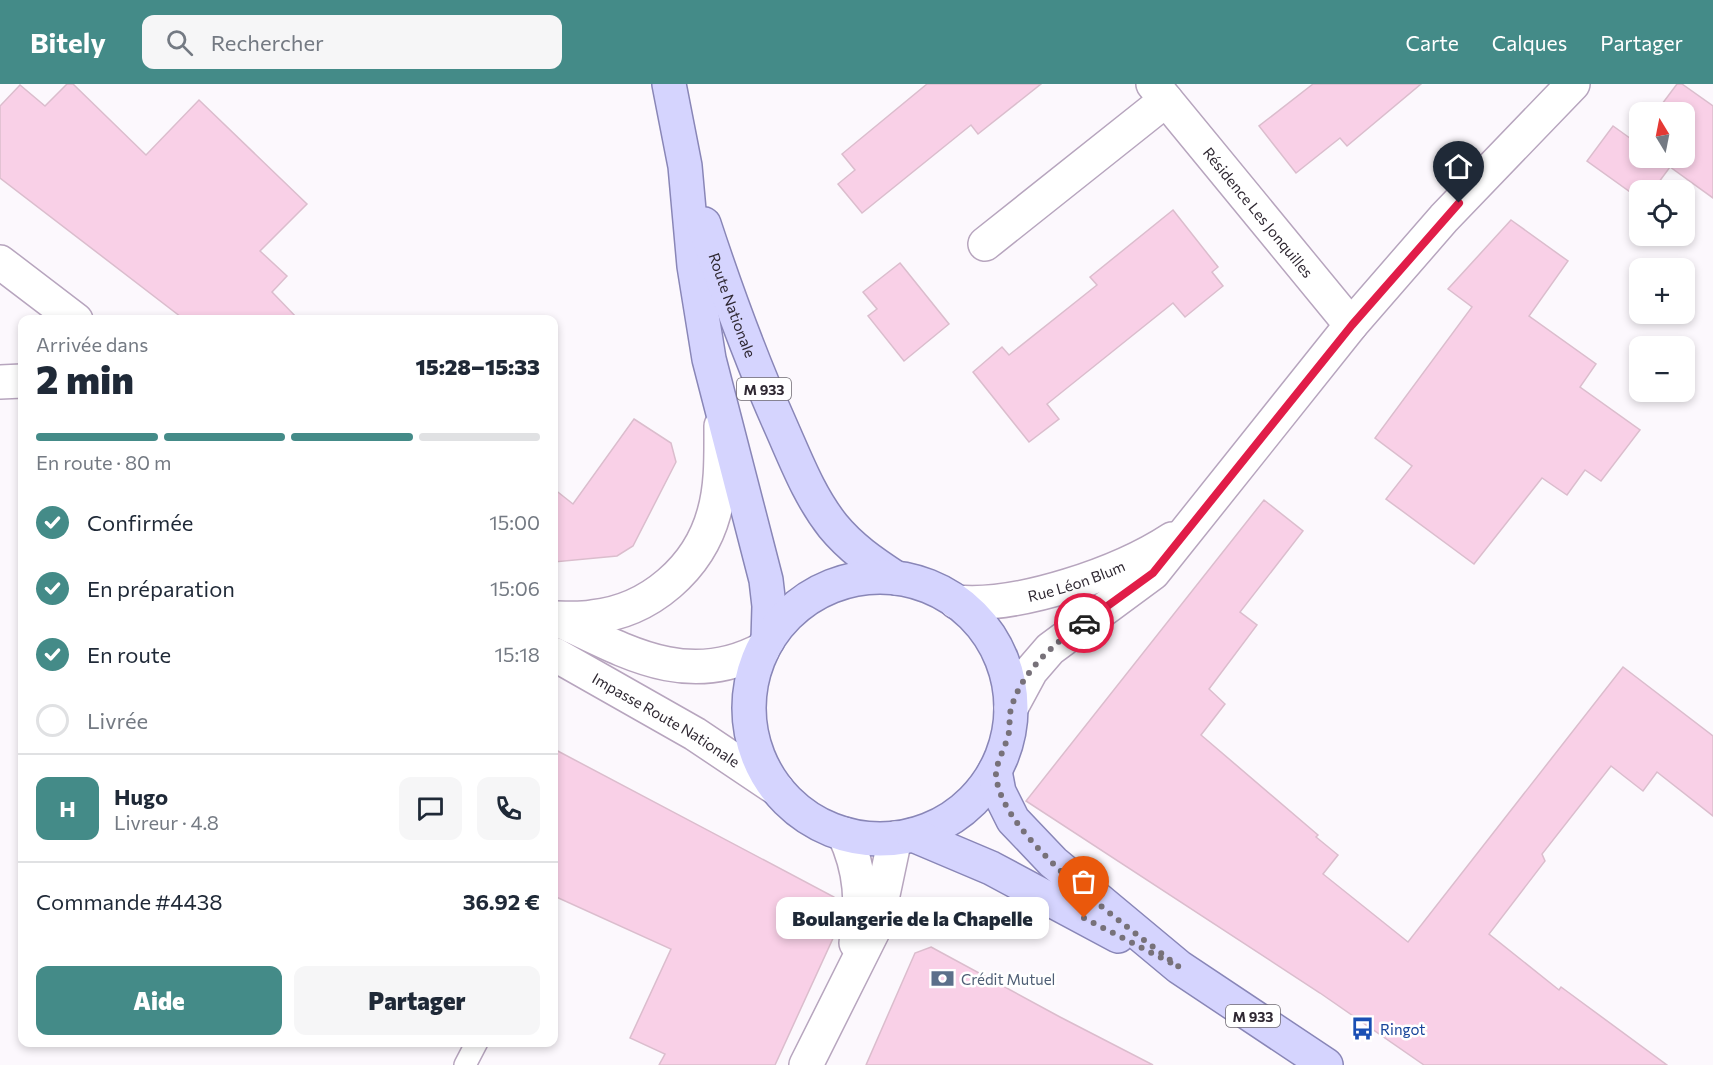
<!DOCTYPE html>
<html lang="fr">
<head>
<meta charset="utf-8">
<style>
  body { margin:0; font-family:Commissioner,sans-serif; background:#f6f6f7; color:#1f2937; height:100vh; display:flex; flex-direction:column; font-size:22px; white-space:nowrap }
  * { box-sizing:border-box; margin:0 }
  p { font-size:20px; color:#747a83 }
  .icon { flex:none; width:33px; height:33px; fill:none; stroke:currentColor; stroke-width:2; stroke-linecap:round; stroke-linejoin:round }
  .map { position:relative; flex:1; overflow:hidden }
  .details { position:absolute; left:18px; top:231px; width:540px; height:732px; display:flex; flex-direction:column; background:#fff; border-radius:12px; box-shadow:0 3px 9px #0003 }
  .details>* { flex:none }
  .needle { width:39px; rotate:350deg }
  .fabs { position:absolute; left:1629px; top:18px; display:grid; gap:12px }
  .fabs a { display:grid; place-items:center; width:66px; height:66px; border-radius:12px; background:#fff; box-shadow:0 3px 9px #0003; font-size:30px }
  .pin { position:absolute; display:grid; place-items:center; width:51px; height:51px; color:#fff; margin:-62px -26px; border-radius:50% 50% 50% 0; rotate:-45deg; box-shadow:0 0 6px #0007 }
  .pin .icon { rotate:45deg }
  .courier { position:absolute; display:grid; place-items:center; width:60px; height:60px; margin:-30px; border:4px solid #e11d48; border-radius:50%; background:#fff; color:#222; box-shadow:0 2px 8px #0007 }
  .bubble { position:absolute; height:42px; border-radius:12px; background:#fff; box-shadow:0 3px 9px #0003; font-size:20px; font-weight:800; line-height:42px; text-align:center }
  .summary em { font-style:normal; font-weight:800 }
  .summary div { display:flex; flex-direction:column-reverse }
  .summary { display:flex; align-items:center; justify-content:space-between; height:102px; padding:0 18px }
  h1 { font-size:39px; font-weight:800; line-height:45px }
  .bar { display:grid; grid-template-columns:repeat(4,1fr); gap:9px 6px; align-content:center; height:72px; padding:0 18px }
  .bar i { height:8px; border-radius:4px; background:#e0e1e3 }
  .bar .current { background:#448b88 }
  .bar p { grid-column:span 4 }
  .line { display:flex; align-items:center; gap:15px; padding:0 18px; border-top:2px solid #e0e1e3 }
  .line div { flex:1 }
  .round { display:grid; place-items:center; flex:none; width:63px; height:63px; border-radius:12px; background:#f6f6f7 }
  ol { padding:0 18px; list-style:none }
  li { display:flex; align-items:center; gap:18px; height:66px }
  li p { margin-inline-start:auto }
  li .icon { padding:6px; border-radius:50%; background:#448b88; color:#fff; stroke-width:4 }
  li:last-child { color:#747a83 }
  li i { width:33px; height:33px; border:3px solid #e0e1e3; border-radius:50% }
  .cta { display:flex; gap:12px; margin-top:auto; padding:12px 18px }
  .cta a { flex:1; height:69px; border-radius:12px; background:#448b88; color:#fff; font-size:24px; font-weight:800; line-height:69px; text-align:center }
  .cta a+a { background:#f6f6f7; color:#1f2937 }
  header { display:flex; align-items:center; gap:36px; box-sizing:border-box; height:84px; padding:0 30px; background:#448b88; color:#fff }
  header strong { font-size:28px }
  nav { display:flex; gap:33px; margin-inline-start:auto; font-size:21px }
  .search { width:420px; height:54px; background:#f6f6f7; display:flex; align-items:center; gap:15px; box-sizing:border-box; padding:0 21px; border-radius:12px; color:#747a83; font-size:22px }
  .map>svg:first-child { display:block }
  .building { fill:#f9d0e7; stroke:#dbbdcd; stroke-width:1.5 }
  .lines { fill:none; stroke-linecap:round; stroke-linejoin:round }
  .service-casing { stroke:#b7a5be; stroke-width:24 }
  .minor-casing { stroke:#b7a5be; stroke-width:36 }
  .primary-casing { stroke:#8986b7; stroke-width:36 }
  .service { stroke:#fff; stroke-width:21 }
  .minor { stroke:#fff; stroke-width:33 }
  .primary { stroke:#d5d4fe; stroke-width:33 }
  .done { stroke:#777179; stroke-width:6; stroke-dasharray:0 10.8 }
  .route { stroke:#e11d48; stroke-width:8 }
  .labels { text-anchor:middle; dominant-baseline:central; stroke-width:5; stroke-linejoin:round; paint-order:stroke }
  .shield { fill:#fff; stroke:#6d6870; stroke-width:1.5 }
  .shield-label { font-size:14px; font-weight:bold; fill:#2f2832 }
  .street-label { font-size:15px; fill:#2f2832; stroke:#fff }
  .service-label { font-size:15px; fill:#4e5e75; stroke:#fff; text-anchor:start }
  .transit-label { font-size:15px; fill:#164399; stroke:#fff; text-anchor:start }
</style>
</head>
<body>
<header>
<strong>Bitely</strong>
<div class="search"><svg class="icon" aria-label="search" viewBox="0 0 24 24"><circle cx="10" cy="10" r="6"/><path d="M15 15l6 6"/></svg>Rechercher</div>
<nav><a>Carte</a><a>Calques</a><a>Partager</a></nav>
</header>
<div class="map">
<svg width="1713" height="981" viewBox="0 0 1713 981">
  <rect width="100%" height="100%" fill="#fcf8fd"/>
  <!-- building -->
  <g class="building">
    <polygon points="67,0 73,0 146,71 199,16 307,120 260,167 287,192 272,208 299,236 185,236 0,94 0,22 20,1 45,22"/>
    <polygon points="927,0 1041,0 978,50 971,41 862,129 838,100 855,86 842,70"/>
    <polygon points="1313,0 1421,0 1347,62 1340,54 1296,89 1259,42"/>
    <polygon points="1677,0 1682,0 1713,22 1713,114 1670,83 1653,106 1640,106 1640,115 1587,77 1613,42 1634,57 1640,50 1640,74 1684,74 1684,28 1656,28"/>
    <polygon points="1173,126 1218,183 1212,188 1223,202 1185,233 1173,219 1047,320 1059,335 1029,358 973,288 1002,263 1009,271 1097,201 1090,193"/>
    <polygon points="1511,136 1568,177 1529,232 1596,280 1580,303 1640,346 1601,397 1585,386 1567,411 1542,394 1474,480 1386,415 1412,382 1375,354 1472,223 1448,205"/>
    <polygon points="900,179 949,240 904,277 868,232 877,225 863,208"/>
    <polygon points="634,335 671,359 676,378 633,462 617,472 554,478 554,405 573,420"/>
    <polygon points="1264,416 1303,447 1240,528 1257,541 1209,605 1225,620 1201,651 1318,751 1316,753 1338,771 1323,790 1408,858 1623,583 1713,652 1713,732 1657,688 1643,707 1611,682 1542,770 1545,777 1489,850 1559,906 1561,903 1667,981 1424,981 1320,909 1026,717"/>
    <polygon points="554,665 834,813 840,832 840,839 775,981 659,981 665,970 630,954 671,865 554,812"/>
    <polygon points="931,863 1060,933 1153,981 866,981 915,869"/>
  </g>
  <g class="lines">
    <defs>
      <polyline id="service" points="465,981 477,958"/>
      <g id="minor">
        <path id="s1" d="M1153,0l198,241"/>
        <polyline points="985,160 1166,16"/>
        <polyline points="0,178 76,236"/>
        <polyline points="0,298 22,297"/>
        <path id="s2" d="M956,518c63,6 164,-29 216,-63"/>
        <path d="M556,534c12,0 24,1 36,-1 58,-6 107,-49 122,-104 8,-28 7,-58 7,-87"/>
        <path d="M561,537c67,32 128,68 202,28"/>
        <path id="s3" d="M554,570l141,80 82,55"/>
        <polyline points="1011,624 1031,587 1050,565 1153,489 1351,241 1444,134 1573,0"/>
        <path d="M844,750c17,36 19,70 12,109"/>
        <polyline points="806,981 877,839 895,754"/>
      </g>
      <g id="primary">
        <polyline points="669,0 685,82 694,182 709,275 766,496 769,522 768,556"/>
        <path id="s4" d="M704,140c23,70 48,138 78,205 15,34 28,68 51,97 18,22 40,37 63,52"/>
        <circle cx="880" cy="624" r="131"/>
        <polyline points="995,687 999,708 1013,736 1053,778 1179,883 1326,981"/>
        <polyline points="913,751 991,784 1118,852"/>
      </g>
    </defs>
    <!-- service casing -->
    <use href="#service" class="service-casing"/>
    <!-- minor casing -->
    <use href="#minor" class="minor-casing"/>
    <!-- primary casing -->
    <use href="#primary" class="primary-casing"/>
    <!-- service -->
    <use href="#service" class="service"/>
    <!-- minor -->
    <use href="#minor" class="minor"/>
    <!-- primary -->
    <use href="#primary" class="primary"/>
  </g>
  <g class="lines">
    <!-- done -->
    <path class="done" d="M1084,834l95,49c-50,-40 -178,-128 -183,-192 -1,-10 11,-31 13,-43 1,-8 0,-16 2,-23 10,-37 43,-66 73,-86"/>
    <!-- route -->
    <polyline class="route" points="1084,539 1153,489 1352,241 1459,119"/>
  </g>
  <!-- icons -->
  <defs>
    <symbol id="bank-bare" viewBox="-9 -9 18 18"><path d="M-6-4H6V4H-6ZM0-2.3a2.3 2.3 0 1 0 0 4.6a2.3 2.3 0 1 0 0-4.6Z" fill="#5c6f8a" stroke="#fff" stroke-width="2.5" paint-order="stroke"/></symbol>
    <symbol id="bus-bare" viewBox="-9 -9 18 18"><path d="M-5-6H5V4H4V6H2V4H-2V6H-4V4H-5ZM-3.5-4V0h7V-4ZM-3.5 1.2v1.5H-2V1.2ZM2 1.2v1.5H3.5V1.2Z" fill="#1a4fb4" stroke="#fff" stroke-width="2.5" paint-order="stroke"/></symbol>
  </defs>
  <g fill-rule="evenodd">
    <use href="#bank-bare" x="926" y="878" width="33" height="33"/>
    <use href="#bus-bare" x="1346" y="928" width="33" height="33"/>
  </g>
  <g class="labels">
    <!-- shield labels -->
    <g class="shield">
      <rect x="737" y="294" width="54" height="22" rx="4.5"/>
      <rect x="1226" y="921" width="54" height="22" rx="4.5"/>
    </g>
    <g class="shield-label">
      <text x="764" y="305">M 933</text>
      <text x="1253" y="932">M 933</text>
    </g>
    <!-- street labels -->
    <g class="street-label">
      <text stroke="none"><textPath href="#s1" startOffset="166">Résidence Les Jonquilles</textPath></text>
      <text stroke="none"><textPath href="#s4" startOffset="86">Route Nationale</textPath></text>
      <text stroke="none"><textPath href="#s2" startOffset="123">Rue Léon Blum</textPath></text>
      <text stroke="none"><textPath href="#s3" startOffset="130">Impasse Route Nationale</textPath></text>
    </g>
    <!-- service labels -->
    <g class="service-label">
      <text x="961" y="895">Crédit Mutuel</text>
    </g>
    <!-- transit labels -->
    <g class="transit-label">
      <text x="1380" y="945">Ringot</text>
    </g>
  </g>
</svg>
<div class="fabs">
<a><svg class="needle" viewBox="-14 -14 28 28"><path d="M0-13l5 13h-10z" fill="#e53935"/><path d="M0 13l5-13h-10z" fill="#747a83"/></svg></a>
<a><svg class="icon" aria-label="locate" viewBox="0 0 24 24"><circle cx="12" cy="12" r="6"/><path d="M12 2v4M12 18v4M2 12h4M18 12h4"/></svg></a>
<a>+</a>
<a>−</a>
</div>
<div class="pin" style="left:1084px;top:834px;background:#ea580c"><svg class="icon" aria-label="bag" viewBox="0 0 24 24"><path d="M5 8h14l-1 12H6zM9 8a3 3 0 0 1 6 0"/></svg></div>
<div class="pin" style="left:1459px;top:119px;background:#1f2937"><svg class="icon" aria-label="home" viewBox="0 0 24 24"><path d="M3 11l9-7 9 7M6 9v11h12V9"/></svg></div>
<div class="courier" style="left:1084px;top:539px"><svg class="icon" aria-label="car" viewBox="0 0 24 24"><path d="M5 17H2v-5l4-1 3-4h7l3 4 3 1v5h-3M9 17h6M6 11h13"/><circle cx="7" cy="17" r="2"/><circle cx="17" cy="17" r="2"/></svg></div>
<div class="bubble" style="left:776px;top:813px;width:273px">Boulangerie de la Chapelle</div>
<section class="details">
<div class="summary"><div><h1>2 min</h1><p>Arrivée dans</p></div><em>15:28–15:33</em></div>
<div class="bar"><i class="current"></i><i class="current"></i><i class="current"></i><i></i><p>En route · 80 m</p></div>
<ol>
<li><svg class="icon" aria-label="check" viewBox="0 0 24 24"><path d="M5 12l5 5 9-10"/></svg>Confirmée<p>15:00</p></li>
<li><svg class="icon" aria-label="check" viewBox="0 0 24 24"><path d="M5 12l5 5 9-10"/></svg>En préparation<p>15:06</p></li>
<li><svg class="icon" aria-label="check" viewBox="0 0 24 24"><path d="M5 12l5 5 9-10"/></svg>En route<p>15:18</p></li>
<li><i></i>Livrée</li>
</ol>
<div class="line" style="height:108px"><b class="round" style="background:#448b88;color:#fff">H</b><div><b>Hugo</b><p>Livreur · 4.8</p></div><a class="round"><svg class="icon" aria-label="chat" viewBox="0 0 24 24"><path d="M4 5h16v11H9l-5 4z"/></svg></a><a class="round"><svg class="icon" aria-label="phone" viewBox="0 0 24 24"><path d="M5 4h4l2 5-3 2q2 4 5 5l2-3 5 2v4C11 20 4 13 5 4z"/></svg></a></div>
<div class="line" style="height:78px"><div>Commande #4438</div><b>36.92 €</b></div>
<div class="cta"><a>Aide</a><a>Partager</a></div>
</section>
</div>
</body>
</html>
